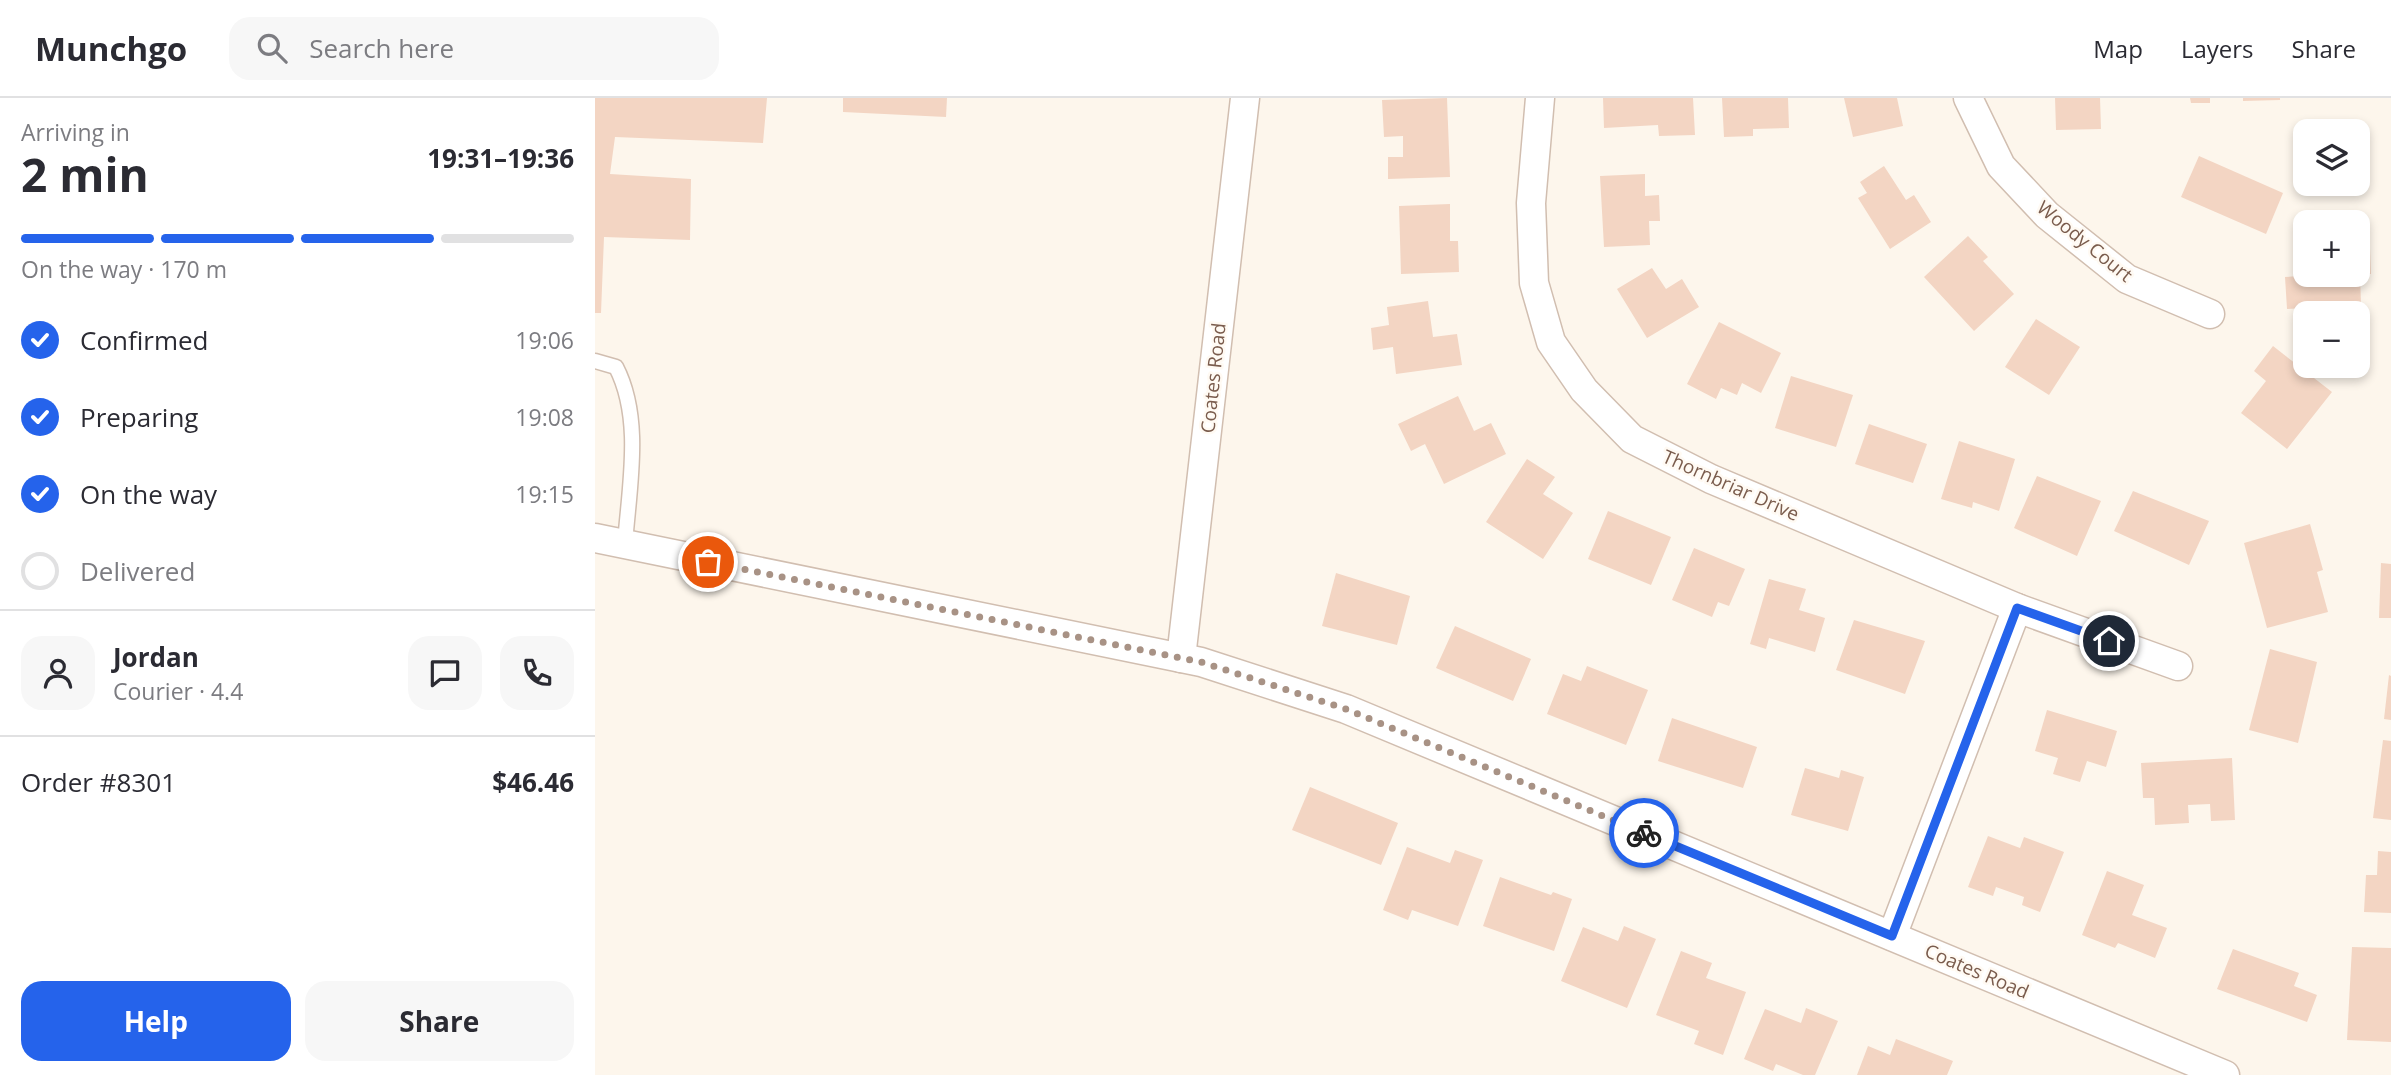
<!DOCTYPE html>
<html lang="en">
<head>
<meta charset="utf-8">
<style>
  body { margin:0; font-family:"Open Sans",sans-serif; background:#f7f7f7; color:#2b2b33; height:100vh; display:flex; flex-direction:column; font-size:26px; white-space:nowrap }
  * { box-sizing:border-box; margin:0 }
  p { font-size:23px; color:#7c7c81 }
  .icon { flex:none; width:38px; height:38px; fill:none; stroke:currentColor; stroke-width:2; stroke-linecap:round; stroke-linejoin:round }
  .map { position:relative; flex:1; overflow:hidden }
  .details { display:flex; flex-direction:column; background:#fff; width:595px }
  .details>* { flex:none }
  .fabs { position:absolute; left:1698px; top:21px; display:grid; gap:14px }
  .fabs a { display:grid; place-items:center; width:77px; height:77px; border-radius:14px; background:#fff; box-shadow:0 4px 10px #0003; font-size:35px }
  .pin { position:absolute; display:grid; place-items:center; width:60px; height:60px; color:#fff; margin:-30px; border:4px solid #fff; border-radius:50%; box-shadow:0 2px 7px #0007 }
  .courier { position:absolute; display:grid; place-items:center; width:70px; height:70px; margin:-35px; border:5px solid #2563eb; border-radius:50%; background:#fff; color:#222; box-shadow:0 2px 9px #0007 }
  .overview em { font-style:normal; font-weight:700 }
  .overview div { display:flex; flex-direction:column-reverse }
  .overview { display:flex; align-items:center; justify-content:space-between; height:119px; padding:0 21px }
  h1 { font-size:46px; font-weight:700; line-height:52px }
  .bar { display:grid; grid-template-columns:repeat(4,1fr); gap:10px 7px; align-content:center; height:84px; padding:0 21px }
  .bar i { height:9px; border-radius:5px; background:#e1e1e2 }
  .bar .active { background:#2563eb }
  .bar p { grid-column:span 4 }
  .line { display:flex; align-items:center; gap:18px; padding:0 21px; border-top:2px solid #e1e1e2 }
  .line div { flex:1 }
  .round { display:grid; place-items:center; flex:none; width:74px; height:74px; border-radius:21px; background:#f7f7f7 }
  ol { padding:0 21px; list-style:none }
  li { display:flex; align-items:center; gap:21px; height:77px }
  li p { margin-inline-start:auto }
  li .icon { padding:7px; border-radius:50%; background:#2563eb; color:#fff; stroke-width:4 }
  li:last-child { color:#7c7c81 }
  li i { width:38px; height:38px; border:4px solid #e1e1e2; border-radius:50% }
  .cta { display:flex; gap:14px; margin-top:auto; padding:14px 21px }
  .cta a { flex:1; height:80px; border-radius:21px; background:#2563eb; color:#fff; font-size:28px; font-weight:700; line-height:80px; text-align:center }
  .cta a+a { background:#f7f7f7; color:#2b2b33 }
  header { display:flex; align-items:center; gap:42px; box-sizing:border-box; height:98px; padding:0 35px; background:#fff; border-bottom:2px solid #e1e1e2 }
  header strong { font-size:33px }
  nav { display:flex; gap:38px; margin-inline-start:auto; font-size:24px }
  .search { width:490px; height:63px; background:#f7f7f7; display:flex; align-items:center; gap:18px; box-sizing:border-box; padding:0 24px; border-radius:21px; color:#7c7c81; font-size:26px }
  main { display:flex; flex:1; min-height:0 }
  .map>svg:first-child { display:block }
  .building { fill:#f3d5c3 }
  .lines { fill:none; stroke-linecap:round; stroke-linejoin:round }
  .lane-casing { stroke:#d1beb0; stroke-width:17 }
  .street-casing { stroke:#d1beb0; stroke-width:31 }
  .lane { stroke:#fff; stroke-width:14 }
  .street { stroke:#fff; stroke-width:28 }
  .done { stroke:#a89285; stroke-width:7; stroke-dasharray:0 12.6 }
  .route { stroke:#2563eb; stroke-width:9 }
  .labels { text-anchor:middle; dominant-baseline:central; stroke-width:5; stroke-linejoin:round; paint-order:stroke }
  .street-label { font-size:19px; fill:#7a5c4d; stroke:#fffaf3 }
</style>
</head>
<body>
<header>
<strong>Munchgo</strong>
<div class="search"><svg class="icon" aria-label="search" viewBox="0 0 24 24"><circle cx="10" cy="10" r="6"/><path d="M15 15l6 6"/></svg>Search here</div>
<nav><a>Map</a><a>Layers</a><a>Share</a></nav>
</header>
<main>
<section class="details">
<div class="overview"><div><h1>2 min</h1><p>Arriving in</p></div><em>19:31–19:36</em></div>
<div class="bar"><i class="active"></i><i class="active"></i><i class="active"></i><i></i><p>On the way · 170 m</p></div>
<ol>
<li><svg class="icon" aria-label="check" viewBox="0 0 24 24"><path d="M5 12l5 5 9-10"/></svg>Confirmed<p>19:06</p></li>
<li><svg class="icon" aria-label="check" viewBox="0 0 24 24"><path d="M5 12l5 5 9-10"/></svg>Preparing<p>19:08</p></li>
<li><svg class="icon" aria-label="check" viewBox="0 0 24 24"><path d="M5 12l5 5 9-10"/></svg>On the way<p>19:15</p></li>
<li><i></i>Delivered</li>
</ol>
<div class="line" style="height:126px"><a class="round"><svg class="icon" aria-label="person" viewBox="0 0 24 24"><circle cx="12" cy="8" r="4"/><path d="M4 21q1-7 8-7t8 7"/></svg></a><div><b>Jordan</b><p>Courier · 4.4</p></div><a class="round"><svg class="icon" aria-label="chat" viewBox="0 0 24 24"><path d="M4 5h16v11H9l-5 4z"/></svg></a><a class="round"><svg class="icon" aria-label="phone" viewBox="0 0 24 24"><path d="M5 4h4l2 5-3 2q2 4 5 5l2-3 5 2v4C11 20 4 13 5 4z"/></svg></a></div>
<div class="line" style="height:91px"><div>Order #8301</div><b>$46.46</b></div>
<div class="cta"><a>Help</a><a>Share</a></div>
</section>
<div class="map">
<svg width="1796" height="977" viewBox="0 0 1796 977">
  <rect width="100%" height="100%" fill="#fdf6ec"/>
  <!-- building -->
  <g class="building">
    <polygon points="0,0 172,0 168,45 20,39 15,76 96,81 95,142 9,139 6,215 0,215"/>
    <polygon points="248,0 352,0 351,19 248,14"/>
    <polygon points="852,0 855,79 793,81 793,59 808,59 808,38 789,39 787,2"/>
    <polygon points="1008,0 1098,0 1100,37 1064,38 1063,27 1009,30"/>
    <polygon points="1127,0 1193,0 1194,30 1158,31 1158,38 1129,39"/>
    <polygon points="1249,0 1302,0 1308,28 1258,39"/>
    <polygon points="1460,0 1505,0 1506,31 1461,32"/>
    <polygon points="1595,0 1615,0 1615,5 1596,5"/>
    <polygon points="1648,0 1685,0 1685,2 1648,3"/>
    <polygon points="1604,58 1688,95 1671,136 1586,99"/>
    <polygon points="1289,68 1311,102 1319,97 1336,124 1295,151 1263,100 1272,95 1265,84"/>
    <polygon points="1050,76 1050,98 1064,97 1065,123 1054,123 1055,147 1009,149 1005,78"/>
    <polygon points="855,106 855,143 863,143 864,174 806,176 804,108"/>
    <polygon points="1701,137 1710,137 1710,177 1762,177 1762,151 1775,150 1776,176 1765,176 1766,207 1692,211 1690,179 1703,178"/>
    <polygon points="1373,138 1393,159 1388,163 1419,196 1379,233 1329,179"/>
    <polygon points="1057,170 1071,191 1087,181 1104,209 1052,240 1022,191"/>
    <polygon points="833,203 838,239 862,236 867,267 801,276 798,249 778,252 776,230 794,227 792,209"/>
    <polygon points="1441,221 1485,249 1454,297 1410,269"/>
    <polygon points="1124,224 1186,255 1166,295 1147,285 1142,297 1126,290 1121,301 1092,286"/>
    <polygon points="1678,248 1737,294 1692,351 1646,315 1671,283 1659,273"/>
    <polygon points="1196,278 1258,297 1241,349 1180,330"/>
    <polygon points="863,298 879,333 896,325 911,356 849,386 830,346 816,353 803,326"/>
    <polygon points="1274,326 1332,346 1318,385 1260,366"/>
    <polygon points="1364,343 1420,361 1404,413 1378,404 1377,410 1346,401"/>
    <polygon points="932,361 960,379 948,396 978,415 948,461 891,424"/>
    <polygon points="1442,378 1506,403 1482,458 1419,430"/>
    <polygon points="1538,393 1614,423 1594,467 1519,433"/>
    <polygon points="1013,413 1076,439 1056,487 993,461"/>
    <polygon points="1715,426 1728,472 1722,474 1733,514 1672,530 1649,445"/>
    <polygon points="1099,450 1150,471 1134,508 1123,504 1117,519 1077,502"/>
    <polygon points="1786,465 1796,466 1796,520 1784,520"/>
    <polygon points="741,475 815,498 802,547 727,528"/>
    <polygon points="1174,481 1211,491 1204,512 1230,520 1220,554 1174,540 1171,551 1155,546"/>
    <polygon points="1259,522 1330,543 1310,596 1241,572"/>
    <polygon points="860,528 936,561 918,603 841,570"/>
    <polygon points="1675,551 1722,564 1703,645 1654,632"/>
    <polygon points="992,568 1053,592 1031,647 952,616 968,576 986,583"/>
    <polygon points="1794,577 1796,578 1796,622 1789,621"/>
    <polygon points="1452,612 1522,633 1511,669 1492,663 1485,684 1458,676 1463,660 1440,653"/>
    <polygon points="1077,620 1162,649 1148,690 1063,663"/>
    <polygon points="1788,642 1796,643 1796,722 1778,720"/>
    <polygon points="1637,660 1640,722 1616,723 1615,706 1593,707 1594,725 1560,727 1559,700 1548,700 1546,665"/>
    <polygon points="1210,670 1244,680 1246,672 1269,679 1253,733 1196,717"/>
    <polygon points="715,689 803,725 786,767 697,732"/>
    <polygon points="1393,738 1425,750 1429,739 1469,754 1445,814 1427,807 1429,799 1401,789 1398,798 1373,789"/>
    <polygon points="812,749 855,765 860,752 888,762 863,828 817,812 813,822 788,812"/>
    <polygon points="1783,753 1796,754 1796,815 1769,814 1771,777 1782,777"/>
    <polygon points="1512,773 1549,787 1537,817 1572,830 1560,860 1523,845 1520,850 1487,837"/>
    <polygon points="905,779 956,797 958,794 977,801 959,853 888,828"/>
    <polygon points="1029,828 1061,841 1032,910 966,883 988,829 1023,843"/>
    <polygon points="1757,849 1796,850 1796,944 1752,942"/>
    <polygon points="1638,851 1704,875 1699,888 1722,897 1712,924 1622,891"/>
    <polygon points="1086,853 1117,865 1111,880 1151,894 1128,957 1099,946 1104,933 1061,917"/>
    <polygon points="1211,910 1243,923 1220,977 1208,977 1181,966 1178,973 1149,961 1170,911 1206,925"/>
    <polygon points="1301,941 1358,963 1352,977 1262,977 1273,948 1295,957"/>
  </g>
  <g class="lines">
    <defs>
      <path id="lane" d="M0,263l21,6c27,52 13,120 9,177"/>
      <g id="street">
        <polyline points="945,0 936,105 939,185 956,244 989,292 1037,341 1116,381 1422,510 1583,568"/>
        <polyline points="1373,0 1406,68 1452,117 1532,181 1615,216"/>
        <polyline points="0,440 606,564 751,611 1630,977"/>
        <polyline points="586,560 650,0"/>
        <polyline points="1297,838 1422,510"/>
      </g>
    </defs>
    <!-- lane casing -->
    <use href="#lane" class="lane-casing"/>
    <!-- street casing -->
    <use href="#street" class="street-casing"/>
    <!-- lane -->
    <use href="#lane" class="lane"/>
    <!-- street -->
    <use href="#street" class="street"/>
  </g>
  <g class="lines">
    <!-- done -->
    <polyline class="done" points="113,464 606,564 751,611 1049,735"/>
    <!-- route -->
    <polyline class="route" points="1049,735 1297,838 1422,510 1514,543"/>
  </g>
  <g class="labels">
    <!-- street labels -->
    <g class="street-label">
      <text transform="translate(1490 143) rotate(39)">Woody Court</text>
      <text transform="translate(618 280) rotate(-84)">Coates Road</text>
      <text transform="translate(1136 387) rotate(24)">Thornbriar Drive</text>
      <text transform="translate(1382 873) rotate(23)">Coates Road</text>
    </g>
  </g>
</svg>
<div class="fabs">
<a><svg class="icon" aria-label="layers" viewBox="0 0 24 24"><path d="M12 4l9 5-9 5-9-5zM3 14l9 5 9-5"/></svg></a>
<a>+</a>
<a>−</a>
</div>
<div class="pin" style="left:113px;top:464px;background:#ea580c"><svg class="icon" aria-label="bag" viewBox="0 0 24 24"><path d="M5 8h14l-1 12H6zM9 8a3 3 0 0 1 6 0"/></svg></div>
<div class="pin" style="left:1514px;top:543px;background:#1f2937"><svg class="icon" aria-label="home" viewBox="0 0 24 24"><path d="M3 11l9-7 9 7M6 9v11h12V9"/></svg></div>
<div class="courier" style="left:1049px;top:735px"><svg class="icon" aria-label="bike" viewBox="0 0 24 24"><circle cx="6" cy="16" r="4"/><circle cx="18" cy="16" r="4"/><path d="M6 16l4-8h5l3 8M10 8l3 8H6M13 5h3"/></svg></div>
</div>
</main>
</body>
</html>
